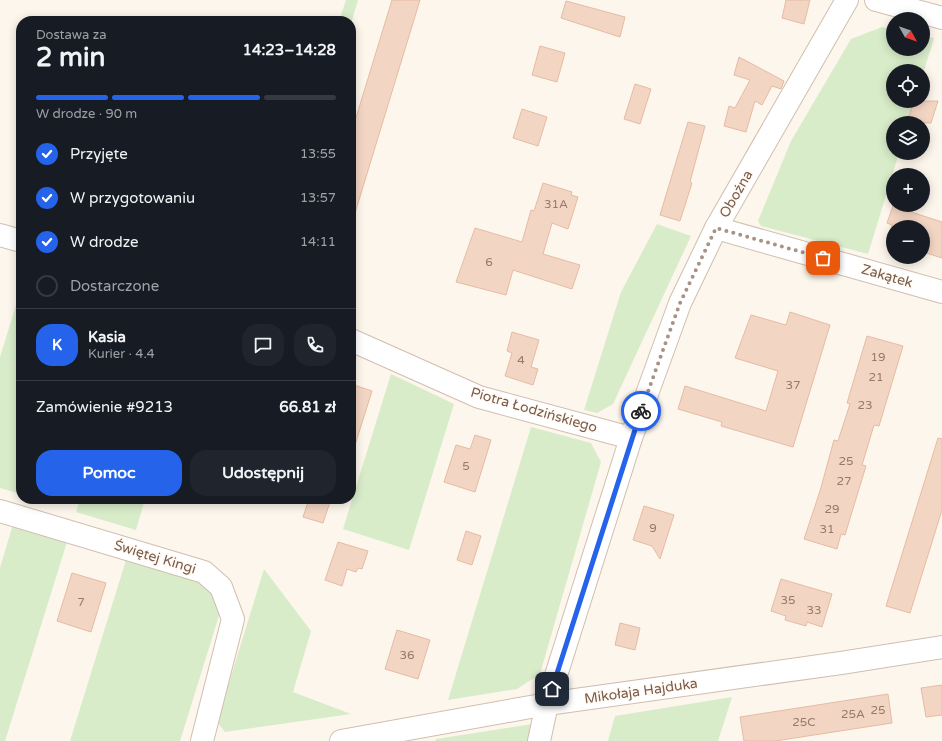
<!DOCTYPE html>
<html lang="pl">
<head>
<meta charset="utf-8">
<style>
  body { margin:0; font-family:"Varela Round",sans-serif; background:#20242c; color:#f1f3f6; height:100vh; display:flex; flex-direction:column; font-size:15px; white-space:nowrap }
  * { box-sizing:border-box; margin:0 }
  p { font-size:13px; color:#9ea1a6 }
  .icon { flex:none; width:22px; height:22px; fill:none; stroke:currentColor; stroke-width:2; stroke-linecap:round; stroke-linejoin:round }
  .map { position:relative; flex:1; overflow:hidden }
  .sheet { position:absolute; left:16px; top:16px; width:340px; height:488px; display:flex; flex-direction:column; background:#171b24; border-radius:16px; box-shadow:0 2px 10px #0003 }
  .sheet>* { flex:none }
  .needle { width:26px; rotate:130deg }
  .tools { position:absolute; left:886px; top:12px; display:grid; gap:8px }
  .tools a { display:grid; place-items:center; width:44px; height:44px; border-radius:50%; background:#171b24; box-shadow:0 2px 10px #0003; font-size:20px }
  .pin { position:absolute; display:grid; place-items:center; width:34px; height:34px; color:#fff; margin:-17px; border-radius:8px; box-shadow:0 2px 6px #0006 }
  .courier { position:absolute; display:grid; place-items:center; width:40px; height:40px; margin:-20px; border:3px solid #2563eb; border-radius:50%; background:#fff; color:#222; box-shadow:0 1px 5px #0007 }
  .headline em { font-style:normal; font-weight:700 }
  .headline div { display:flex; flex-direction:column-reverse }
  .headline { display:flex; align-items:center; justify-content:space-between; height:68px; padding:0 20px }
  h1 { font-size:26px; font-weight:700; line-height:30px }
  .bar { display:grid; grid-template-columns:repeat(4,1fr); gap:6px 4px; align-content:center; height:48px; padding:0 20px }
  .bar i { height:5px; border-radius:3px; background:#363941 }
  .bar .active { background:#2563eb }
  .bar p { grid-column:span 4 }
  .line { display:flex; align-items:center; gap:10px; padding:0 20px; border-top:1px solid #363941 }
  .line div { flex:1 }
  .round { display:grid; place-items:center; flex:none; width:42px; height:42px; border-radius:16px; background:#20242c }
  ol { padding:0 20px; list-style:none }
  li { display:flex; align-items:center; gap:12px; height:44px }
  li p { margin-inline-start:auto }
  li .icon { padding:4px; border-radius:50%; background:#2563eb; color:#fff; stroke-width:4 }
  li:last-child { color:#9ea1a6 }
  li i { width:22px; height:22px; border:2px solid #363941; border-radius:50% }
  .primary-button { display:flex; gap:8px; margin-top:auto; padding:8px 20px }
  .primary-button a { flex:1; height:46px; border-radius:16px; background:#2563eb; color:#fff; font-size:16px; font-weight:700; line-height:46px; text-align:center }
  .primary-button a+a { background:#20242c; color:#f1f3f6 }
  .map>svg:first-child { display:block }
  .green { fill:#d8ecc9 }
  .building { fill:#f3d5c3; stroke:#e6bba3 }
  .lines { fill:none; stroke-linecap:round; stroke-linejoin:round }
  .minor-casing { stroke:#d1beb0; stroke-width:24 }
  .minor { stroke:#fff; stroke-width:22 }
  .done { stroke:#a89285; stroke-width:4; stroke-dasharray:0 7.2 }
  .route { stroke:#2563eb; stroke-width:5 }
  .labels { text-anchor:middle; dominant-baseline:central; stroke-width:3; stroke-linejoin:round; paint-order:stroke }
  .number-label { font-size:12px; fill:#987a6a }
  .street-label { font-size:14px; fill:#7a5c4d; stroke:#fffaf3 }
</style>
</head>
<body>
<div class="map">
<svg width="942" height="741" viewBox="0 0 942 741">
  <rect width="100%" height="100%" fill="#fdf6ec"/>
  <!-- green -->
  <g class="green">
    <polygon points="346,0 358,0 351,24 351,21 339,21"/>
    <polygon points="882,27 893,29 893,49 923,49 923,36 934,38 923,74 923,71 893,71 893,101 915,101 908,123 893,123 893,153 899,153 868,254 761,226 758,221 791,141 851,39"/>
    <polygon points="657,224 691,236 613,404 597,413 584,410 621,292"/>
    <polygon points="21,289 21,494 0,488 0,357"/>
    <polygon points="391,374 454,404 409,550 343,529"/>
    <polygon points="531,427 591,443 601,462 540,674 517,689 448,700"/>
    <polygon points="80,499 145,499 136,530 76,512"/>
    <polygon points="13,524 67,542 5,741 0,741 0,568"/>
    <polygon points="126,560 212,586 222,606 180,741 70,741"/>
    <polygon points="264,569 311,631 293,692 351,714 225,732 217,722"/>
    <polygon points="732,697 718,741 608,741 615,716"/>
    <polygon points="533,724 529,741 435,741 436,739"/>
  </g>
  <!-- building -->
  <g class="building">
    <polygon points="392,0 420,0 355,213 351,213 351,134"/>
    <polygon points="786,0 810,0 804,24 782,18"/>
    <polygon points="566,1 625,17 620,37 561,18"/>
    <polygon points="540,46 565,53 557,82 532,75"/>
    <polygon points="739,57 784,81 781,89 772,86 762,105 755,101 746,132 724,126 729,106 735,108 750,80 734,75"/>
    <polygon points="635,84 651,89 640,124 624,119"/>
    <polygon points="914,101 938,101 931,123 907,123"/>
    <polygon points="522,109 547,117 538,146 513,138"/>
    <polygon points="688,122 705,126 690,182 692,183 680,221 660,215"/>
    <polygon points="543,183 572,192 571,195 578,197 568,229 552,223 543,254 580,265 572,289 513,270 506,295 456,282 475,228 522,242 531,210 534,211"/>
    <polygon points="893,206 942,222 942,258 923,252 923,227 893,227 893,246 886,244 892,225 887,223"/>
    <polygon points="790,312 830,325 793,447 721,426 722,422 678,409 685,386 766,411 778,371 735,358 751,315 786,325"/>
    <polygon points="512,332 539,340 531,367 538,369 533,385 505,376 512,353 507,351"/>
    <polygon points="867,336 903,346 879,426 874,425 862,465 866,466 845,535 841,534 837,549 804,539 820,491 834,440 838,441 850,404 847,403"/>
    <polygon points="351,384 372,391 355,445 351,444"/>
    <polygon points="475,435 491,440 475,492 444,482 456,445 470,449"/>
    <polygon points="938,438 942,439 942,510 910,613 886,606"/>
    <polygon points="309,499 331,499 323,523 303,517"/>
    <polygon points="644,506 674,515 660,559 652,546 633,540"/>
    <polygon points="466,531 481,536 472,565 457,560"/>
    <polygon points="338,542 368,551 362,569 358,568 356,572 347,569 342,586 325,580"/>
    <polygon points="72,573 106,583 91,632 57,621"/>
    <polygon points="781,579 832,594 822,627 807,622 806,626 785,620 786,616 771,611"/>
    <polygon points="620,623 640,628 635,650 615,645"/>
    <polygon points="397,630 430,640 418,679 385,669"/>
    <polygon points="942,685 942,715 926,717 921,688"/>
    <polygon points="888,694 892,723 775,741 744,741 740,717"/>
  </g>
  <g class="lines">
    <defs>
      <g id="minor">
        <polyline points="876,0 942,18"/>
        <polyline points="716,228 942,292"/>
        <polyline points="0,235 21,241"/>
        <polyline points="351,340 479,397 631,438"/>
        <polyline points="0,511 204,572 221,587 233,619 202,741"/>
        <polyline points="341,741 547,704 841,663 942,647"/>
        <polyline points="539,741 547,704 631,438 680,303 716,228 847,0"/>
      </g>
    </defs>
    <!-- minor casing -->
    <use href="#minor" class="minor-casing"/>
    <!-- minor -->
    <use href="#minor" class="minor"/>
  </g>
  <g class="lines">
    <!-- done -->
    <polyline class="done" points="641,411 680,303 716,228 823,258"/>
    <!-- route -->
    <polyline class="route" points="552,689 641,411"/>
  </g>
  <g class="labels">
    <!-- number labels -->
    <g class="number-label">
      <text x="556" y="204">31A</text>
      <text x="489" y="262">6</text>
      <text x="878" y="357">19</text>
      <text x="521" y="360">4</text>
      <text x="876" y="377">21</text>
      <text x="793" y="385">37</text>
      <text x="865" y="405">23</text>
      <text x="846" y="461">25</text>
      <text x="466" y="466">5</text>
      <text x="844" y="481">27</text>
      <text x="832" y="509">29</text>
      <text x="653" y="528">9</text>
      <text x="827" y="529">31</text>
      <text x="788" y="600">35</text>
      <text x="81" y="602">7</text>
      <text x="814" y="610">33</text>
      <text x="407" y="655">36</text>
      <text x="878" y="710">25</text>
      <text x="853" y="714">25A</text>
      <text x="804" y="722">25C</text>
    </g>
    <!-- street labels -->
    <g class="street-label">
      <text transform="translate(736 194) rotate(-60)">Oboźna</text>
      <text transform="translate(887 276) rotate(16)">Zakątek</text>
      <text transform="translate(534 410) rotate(16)">Piotra Łodzińskiego</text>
      <text transform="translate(155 557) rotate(17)">Świętej Kingi</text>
      <text transform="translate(641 691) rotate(-8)">Mikołaja Hajduka</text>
    </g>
  </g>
</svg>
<div class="tools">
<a><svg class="needle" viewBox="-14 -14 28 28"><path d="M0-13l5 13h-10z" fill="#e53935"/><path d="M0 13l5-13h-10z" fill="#9ea1a6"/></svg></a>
<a><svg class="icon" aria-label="locate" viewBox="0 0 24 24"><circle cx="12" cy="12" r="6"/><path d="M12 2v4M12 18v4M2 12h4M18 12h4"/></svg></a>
<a><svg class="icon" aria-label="layers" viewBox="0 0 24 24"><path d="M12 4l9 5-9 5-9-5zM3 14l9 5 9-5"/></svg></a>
<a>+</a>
<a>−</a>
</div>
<div class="pin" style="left:823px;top:258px;background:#ea580c"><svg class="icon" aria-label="bag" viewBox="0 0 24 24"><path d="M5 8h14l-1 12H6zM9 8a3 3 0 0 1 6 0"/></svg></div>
<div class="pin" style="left:552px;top:689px;background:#1f2937"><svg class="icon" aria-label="home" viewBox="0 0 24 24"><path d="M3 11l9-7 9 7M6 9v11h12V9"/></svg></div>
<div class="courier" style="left:641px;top:411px"><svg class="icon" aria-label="bike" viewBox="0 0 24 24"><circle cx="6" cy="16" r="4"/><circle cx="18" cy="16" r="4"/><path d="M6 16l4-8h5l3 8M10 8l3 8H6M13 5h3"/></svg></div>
<section class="sheet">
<div class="headline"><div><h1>2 min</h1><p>Dostawa za</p></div><em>14:23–14:28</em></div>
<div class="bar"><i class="active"></i><i class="active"></i><i class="active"></i><i></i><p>W drodze · 90 m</p></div>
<ol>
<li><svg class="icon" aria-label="check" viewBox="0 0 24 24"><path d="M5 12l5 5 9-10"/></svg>Przyjęte<p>13:55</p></li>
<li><svg class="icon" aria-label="check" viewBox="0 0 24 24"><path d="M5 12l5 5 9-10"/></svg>W przygotowaniu<p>13:57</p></li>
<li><svg class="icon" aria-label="check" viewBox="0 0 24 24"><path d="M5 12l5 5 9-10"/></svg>W drodze<p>14:11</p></li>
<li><i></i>Dostarczone</li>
</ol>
<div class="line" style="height:72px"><b class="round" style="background:#2563eb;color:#fff">K</b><div><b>Kasia</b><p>Kurier · 4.4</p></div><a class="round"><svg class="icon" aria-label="chat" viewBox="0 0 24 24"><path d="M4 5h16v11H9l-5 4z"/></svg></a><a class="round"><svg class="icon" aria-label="phone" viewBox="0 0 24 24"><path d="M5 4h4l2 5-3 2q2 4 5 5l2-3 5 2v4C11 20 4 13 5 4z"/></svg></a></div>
<div class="line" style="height:52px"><div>Zamówienie #9213</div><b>66.81 zł</b></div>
<div class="primary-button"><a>Pomoc</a><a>Udostępnij</a></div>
</section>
</div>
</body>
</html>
